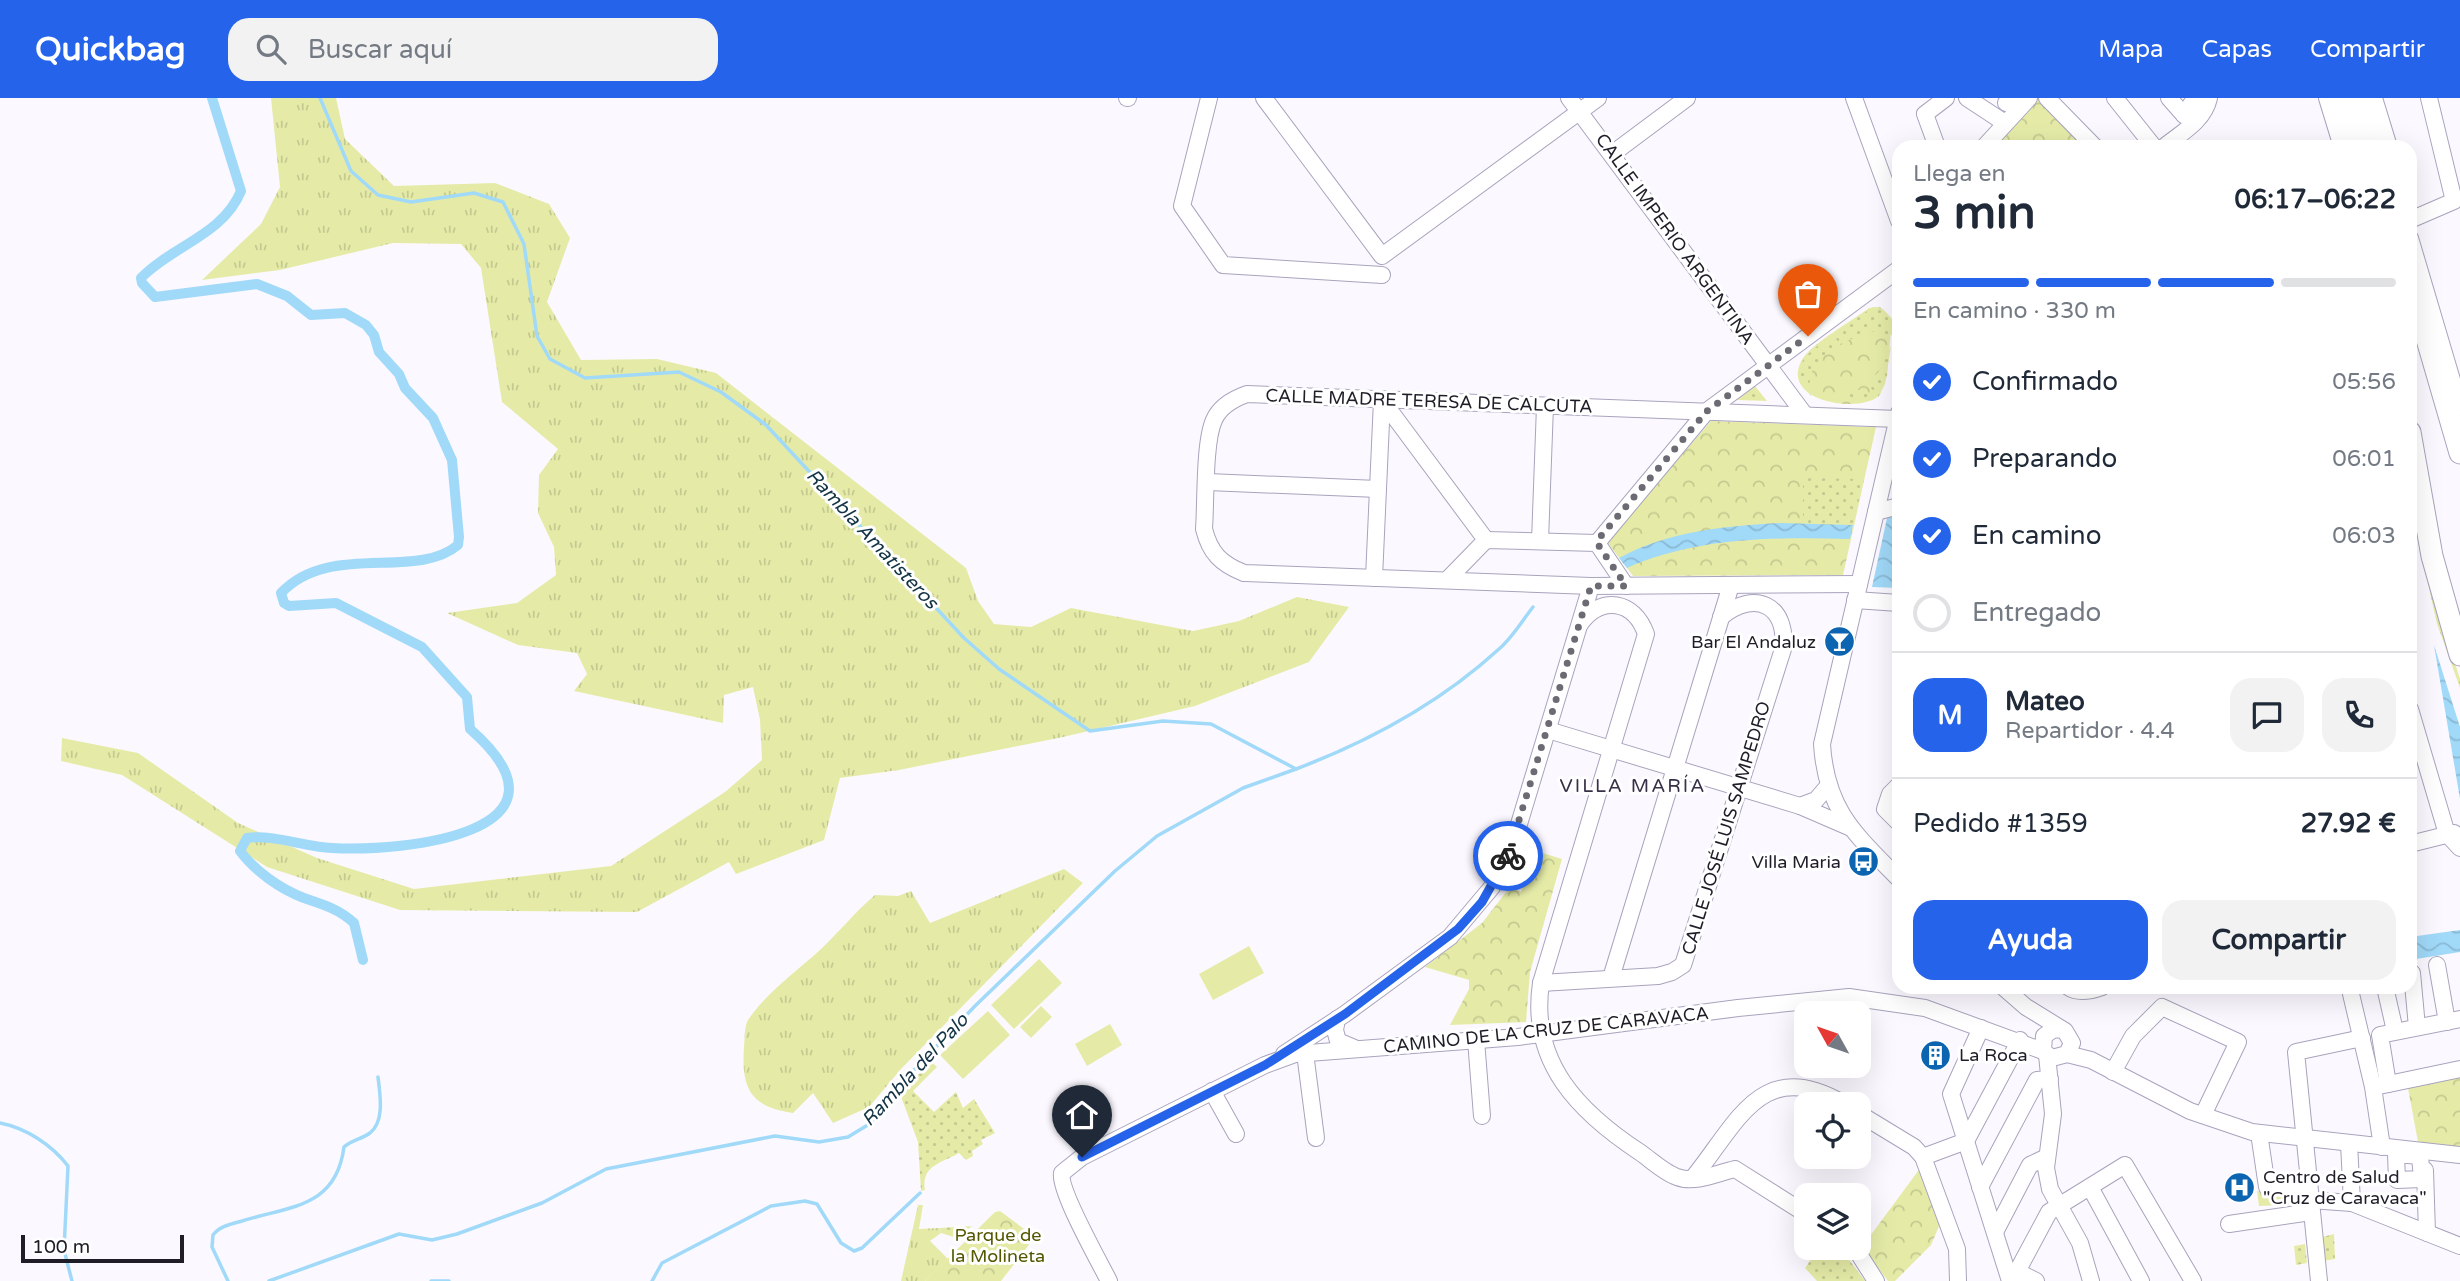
<!DOCTYPE html>
<html lang="es">
<head>
<meta charset="utf-8">
<style>
  body { margin:0; font-family:"Varela Round",sans-serif; background:#f2f2f3; color:#1f2937; height:100vh; display:flex; flex-direction:column; font-size:26px; white-space:nowrap }
  * { box-sizing:border-box; margin:0 }
  p { font-size:23px; color:#747a83 }
  .icon { flex:none; width:38px; height:38px; fill:none; stroke:currentColor; stroke-width:2; stroke-linecap:round; stroke-linejoin:round }
  .map { position:relative; flex:1; overflow:hidden }
  .sheet { position:absolute; left:1892px; top:42px; width:525px; height:854px; display:flex; flex-direction:column; background:#fff; border-radius:21px; box-shadow:0 7px 28px #0002 }
  .sheet>* { flex:none }
  .needle { width:46px; rotate:310deg }
  .fabs { position:absolute; left:1794px; top:903px; display:grid; gap:14px }
  .fabs a { display:grid; place-items:center; width:77px; height:77px; border-radius:14px; background:#fff; box-shadow:0 7px 28px #0002; font-size:35px }
  .scale { position:absolute; left:21px; bottom:18px; width:163px; box-sizing:border-box; padding-left:7px; border:4px solid #1f1d27; border-top:0; font-size:19px; line-height:24px; white-space:nowrap; color:#1f1d27; -webkit-text-stroke:5px #fff; paint-order:stroke }
  .pin { position:absolute; display:grid; place-items:center; width:60px; height:60px; color:#fff; margin:-72px -30px; border-radius:50% 50% 50% 0; rotate:-45deg; box-shadow:0 0 7px #0007 }
  .pin .icon { rotate:45deg }
  .courier { position:absolute; display:grid; place-items:center; width:70px; height:70px; margin:-35px; border:5px solid #2563eb; border-radius:50%; background:#fff; color:#222; box-shadow:0 2px 9px #0007 }
  .overview em { font-style:normal; font-weight:700 }
  .overview div { display:flex; flex-direction:column-reverse }
  .overview { display:flex; align-items:center; justify-content:space-between; height:119px; padding:0 21px }
  h1 { font-size:46px; font-weight:700; line-height:52px }
  .bar { display:grid; grid-template-columns:repeat(4,1fr); gap:10px 7px; align-content:center; height:84px; padding:0 21px }
  .bar i { height:9px; border-radius:5px; background:#e0e1e3 }
  .bar .current { background:#2563eb }
  .bar p { grid-column:span 4 }
  .line { display:flex; align-items:center; gap:18px; padding:0 21px; border-top:2px solid #e0e1e3 }
  .line div { flex:1 }
  .round { display:grid; place-items:center; flex:none; width:74px; height:74px; border-radius:21px; background:#f2f2f3 }
  ol { padding:0 21px; list-style:none }
  li { display:flex; align-items:center; gap:21px; height:77px }
  li p { margin-inline-start:auto }
  li .icon { padding:7px; border-radius:50%; background:#2563eb; color:#fff; stroke-width:4 }
  li:last-child { color:#747a83 }
  li i { width:38px; height:38px; border:4px solid #e0e1e3; border-radius:50% }
  .primary-button { display:flex; gap:14px; margin-top:auto; padding:14px 21px }
  .primary-button a { flex:1; height:80px; border-radius:21px; background:#2563eb; color:#fff; font-size:28px; font-weight:700; line-height:80px; text-align:center }
  .primary-button a+a { background:#f2f2f3; color:#1f2937 }
  header { display:flex; align-items:center; gap:42px; box-sizing:border-box; height:98px; padding:0 35px; background:#2563eb; color:#fff }
  header strong { font-size:33px }
  nav { display:flex; gap:38px; margin-inline-start:auto; font-size:24px }
  .search { width:490px; height:63px; background:#f2f2f3; display:flex; align-items:center; gap:18px; box-sizing:border-box; padding:0 24px; border-radius:21px; color:#747a83; font-size:26px }
  .map>svg:first-child { display:block }
  .grass { fill:url(#grass-tufts) }
  .park { fill:url(#park-crowns) }
  .garden { fill:url(#garden-dots) }
  .pitch { fill:#e5eba7 }
  .water { fill:url(#water-waves) }
  .lines { fill:none; stroke-linecap:round; stroke-linejoin:round }
  .stream { stroke:#a1d9f9; stroke-width:3.5 }
  .canal { stroke:#a1d9f9; stroke-width:10 }
  .minor-casing { stroke:#a9a3bd; stroke-width:18 }
  .major-casing { stroke:#a9a3bd; stroke-width:23 }
  .minor { stroke:#fff; stroke-width:16 }
  .major { stroke:#fff; stroke-width:21 }
  .done { stroke:#6c6a73; stroke-width:7; stroke-dasharray:0 12.6 }
  .route { stroke:#2563eb; stroke-width:9 }
  .labels { text-anchor:middle; dominant-baseline:central; stroke-width:6; stroke-linejoin:round; paint-order:stroke }
  .street-label { font-size:18px; fill:#1f1d27; stroke:#fff }
  .poi-label { font-size:18px; fill:#1f1d27; stroke:#fff; text-anchor:end }
  .park-label { font-size:18px; fill:#545700; stroke:#fff }
  .water-label { font-size:19px; font-style:italic; fill:#133445; stroke:#fff }
  .neighbourhood-label { font-size:19px; letter-spacing:2px; fill:#373147; stroke:#fff }
</style>
</head>
<body>
<header>
<strong>Quickbag</strong>
<div class="search"><svg class="icon" aria-label="search" viewBox="0 0 24 24"><circle cx="10" cy="10" r="6"/><path d="M15 15l6 6"/></svg>Buscar aquí</div>
<nav><a>Mapa</a><a>Capas</a><a>Compartir</a></nav>
</header>
<div class="map">
<svg width="2460" height="1183" viewBox="0 0 2460 1183">
  <defs>
    <pattern id="grass-tufts" width="24" height="20" patternUnits="userSpaceOnUse" patternTransform="scale(1.75)"><rect width="24" height="20" fill="#e5eba7"/><path d="M3 7l-1-3M5 7V3M7 7l1-3M15 17l-1-3M17 17v-4M19 17l1-3" fill="none" stroke="#c4c990"/></pattern>
    <pattern id="park-crowns" width="20" height="18" patternUnits="userSpaceOnUse" patternTransform="scale(1.75)"><rect width="20" height="18" fill="#e5eba7"/><path d="M2 6a3 3 0 1 1 6 0M12 15a3 3 0 1 1 6 0" fill="none" stroke="#c4c990"/></pattern>
    <pattern id="garden-dots" width="8" height="8" patternUnits="userSpaceOnUse" patternTransform="scale(1.75)"><rect width="8" height="8" fill="#e5eba7"/><path d="M2 2h.1M6 6h.1" fill="none" stroke="#c4c990" stroke-width="1.8" stroke-linecap="round"/></pattern>
    <pattern id="water-waves" width="16" height="10" patternUnits="userSpaceOnUse" patternTransform="scale(1.75)"><rect width="16" height="10" fill="#a1d9f9"/><path d="M0 5q4-4 8 0t8 0" fill="none" stroke="#8abad5"/></pattern>
  </defs>
  <rect width="100%" height="100%" fill="#fbf9ff"/>
  <!-- grass -->
  <g class="grass">
    <polygon points="271,0 336,0 345,41 394,88 495,85 549,106 570,140 547,204 581,262 657,261 716,275 966,470 978,503 994,526 1031,529 1071,510 1193,533 1239,523 1297,499 1349,509 1309,564 1195,608 1063,639 899,672 840,680 824,742 736,776 729,764 637,814 400,812 267,769 122,677 61,663 62,640 138,655 238,725 317,760 414,791 611,768 725,694 762,662 760,622 753,589 724,597 723,625 574,593 587,576 577,555 518,547 447,515 517,505 556,477 554,449 538,415 539,377 558,351 502,304 481,170 461,146 393,145 280,172 202,182 261,126 280,89"/>
    <path d="M1064,771l19,14 -182,186 -32,38 -36,16 -20,-30 -20,20c-42,-6 -52,-24 -49,-66 1,-8 0,-20 4,-27 18,-27 49,-49 73,-71 19,-18 34,-37 54,-54l23,1 13,-5 19,32z"/>
    <polygon points="918,1107 923,1107 919,1131 940,1130 941,1135 930,1143 948,1161 925,1183 901,1183"/>
  </g>
  <!-- park -->
  <g class="park">
    <polygon points="2038,0 2044,2 2090,49 1989,49"/>
    <path d="M1880,209l12,12 -5,57 -7,19c-20,20 -104,6 -77,-37 11,-16 49,-37 66,-50z"/>
    <polygon points="1711,323 1876,329 1843,477 1633,478 1607,444"/>
    <polygon points="1536,753 1562,761 1530,874 1526,924 1450,927 1469,891 1469,882 1425,869 1482,825 1510,789 1521,794"/>
    <polygon points="2460,975 2460,1050 2418,1044 2407,985"/>
    <polygon points="1921,1069 1940,1126 1931,1147 1895,1183 1888,1183 1862,1149"/>
    <polygon points="2306,1090 2307,1106 2259,1108 2257,1093"/>
    <polygon points="1000,1113 1035,1139 1001,1183 925,1183 995,1114"/>
  </g>
  <!-- garden -->
  <g class="garden">
    <polygon points="1873,209 1883,211 1892,221 1892,237 1870,233 1840,246 1833,237"/>
    <path d="M1828,240l7,9c-19,14 -29,25 -24,49 -24,-29 -7,-40 17,-58z"/>
    <polygon points="1891,248 1885,286 1878,299 1868,286 1880,272"/>
    <polygon points="1755,288 1767,303 1737,302"/>
    <polygon points="1862,290 1872,302 1829,303"/>
    <polygon points="1803,380 1864,381 1853,427 1803,426"/>
    <polygon points="2424,468 2460,581 2460,590 2437,526"/>
    <path d="M931,963l6,6 -24,24 21,21 22,-20 7,16 11,-9 21,34 -14,7 2,4 -11,7 1,5 -7,4 -7,-7c-17,10 -38,12 -34,37l-4,1 -3,-49 -18,-48z"/>
    <polygon points="972,1128 957,1140 941,1135 940,1130"/>
    <polygon points="2334,1136 2335,1161 2323,1163 2322,1139"/>
    <polygon points="2305,1146 2307,1165 2296,1167 2294,1148"/>
    <polygon points="1819,1150 1841,1151 1865,1183 1817,1183 1805,1170"/>
  </g>
  <!-- pitch -->
  <g class="pitch">
    <polygon points="1249,848 1264,875 1213,902 1199,876"/>
    <polygon points="1039,861 1062,885 1014,931 991,907"/>
    <polygon points="1041,908 1052,919 1031,940 1020,929"/>
    <polygon points="988,913 1010,937 963,981 940,957"/>
    <polygon points="1110,926 1122,947 1087,968 1075,946"/>
  </g>
  <!-- water -->
  <g class="water">
    <polygon points="1899,416 1899,490 1872,489 1887,420"/>
    <path d="M1780,425l73,2 -3,14c-75,-2 -153,-2 -223,29l-8,-10c50,-27 106,-32 161,-35z"/>
    <polygon points="2434,547 2460,629 2460,701"/>
    <polygon points="2460,832 2460,854 2410,862 2410,839"/>
  </g>
  <g class="lines">
    <!-- stream -->
    <g class="stream">
      <path d="M320,0l31,73 27,24 33,7 63,-9 29,9 21,42 13,92 13,23 35,19 94,-6 42,20 45,33 198,213 35,31 91,62 73,-10 48,3 85,45c74,-28 144,-66 203,-120 13,-11 23,-28 34,-42"/>
      <path d="M0,1025c26,5 52,22 68,43l-4,84 8,31"/>
      <path d="M228,1183l-16,-34 1,-12c7,-9 18,-11 29,-14 48,-15 94,-13 102,-74 8,-7 18,-8 26,-14 15,-12 10,-39 8,-56"/>
      <polyline points="269,1183 399,1136 432,1142 457,1136 542,1105 606,1071 775,1038 819,1044 848,1039 871,1025 891,996 975,908 1115,773 1157,738 1243,690 1296,671"/>
      <polyline points="431,1183 449,1183"/>
      <polyline points="652,1183 662,1165 771,1108 805,1103 817,1106 841,1145 854,1153 862,1150 920,1095"/>
    </g>
    <!-- canal -->
    <path class="canal" d="M212,0l29,93c-18,44 -69,55 -100,87l1,5 13,14 102,-13 30,12 24,19 34,-2 21,12 8,10 5,17 20,22 6,14 28,30 19,42 7,77 -1,8c-43,36 -128,-4 -177,48l3,10 5,3 47,-3 86,44 45,50 3,32c119,104 -66,123 -138,119 -28,-1 -58,-14 -85,-10l-7,13c15,20 40,38 64,47 18,6 35,11 50,25l9,37"/>
    <defs>
      <g id="minor">
        <polyline points="1127,0 1128,0"/>
        <polyline points="1209,0 1182,108 1223,167 1382,177"/>
        <polyline points="1264,0 1382,158 1598,0"/>
        <polyline points="1569,0 1805,317"/>
        <polyline points="1854,0 1899,123"/>
        <polyline points="1967,0 2005,25"/>
        <polyline points="2047,0 2095,49"/>
        <polyline points="2115,0 2154,49"/>
        <polyline points="2169,0 2184,17 2195,24"/>
        <polyline points="2327,0 2342,49"/>
        <polyline points="2374,0 2389,49"/>
        <polyline points="2006,5 2012,0"/>
        <polyline points="2184,17 2195,0"/>
        <polyline points="1937,49 1925,16 1946,0"/>
        <polyline points="1984,49 2029,0"/>
        <path d="M2164,49c17,-14 40,-26 45,-49"/>
        <polyline points="1612,56 1687,0"/>
        <polyline points="2410,122 2454,103 2429,0"/>
        <polyline points="2410,140 2460,309"/>
        <polyline points="1382,302 1486,442"/>
        <path d="M1899,315l-77,331c4,66 33,90 77,135"/>
        <polyline points="1208,384 1378,391"/>
        <polyline points="1876,414 1899,408"/>
        <polyline points="1540,443 1545,308"/>
        <polyline points="1597,445 1707,313 1899,171"/>
        <polyline points="1374,480 1382,302"/>
        <polyline points="1447,482 1486,442 1597,445 1626,488"/>
        <path d="M1859,486l-268,2 -347,-13c-23,-9 -34,-20 -40,-44 2,-27 0,-87 10,-109 6,-14 19,-21 33,-26l651,25"/>
        <polyline points="1855,502 1899,505"/>
        <path d="M1580,526c21,-29 54,-24 66,10l-105,349c-12,80 39,130 100,170 11,8 24,20 36,24 18,7 41,-4 58,-8l71,45"/>
        <polyline points="2410,611 2447,736 2460,750"/>
        <polyline points="1548,632 1800,708"/>
        <polyline points="1899,687 1890,696 1885,711 1899,725"/>
        <polyline points="1828,688 1816,702 1800,708 1851,730"/>
        <polyline points="2410,746 2454,735"/>
        <polyline points="2437,867 2447,924"/>
        <polyline points="2412,875 2417,929"/>
        <polyline points="1611,880 1731,487"/>
        <path d="M1541,885l117,-7 14,-4 11,-7 100,-316c5,-44 -28,-60 -62,-32"/>
        <polyline points="2003,889 2026,909 2065,933 2072,945 2067,956 2052,960 2043,953 2044,938 2054,931 2063,932"/>
        <path d="M2068,889c10,7 23,4 34,0"/>
        <polyline points="2385,889 2395,933"/>
        <polyline points="2351,896 2373,989 2382,1049"/>
        <polyline points="1337,921 1335,932 1338,943 1357,951"/>
        <polyline points="1981,930 1951,996 2010,1183"/>
        <polyline points="1476,942 1482,1018"/>
        <polyline points="1305,955 1316,1040"/>
        <polyline points="1284,956 1345,916 1450,839 1492,789 1516,736 1591,488"/>
        <polyline points="2067,956 2091,962 2190,1013 2252,1034 2460,1057"/>
        <polyline points="2047,957 2053,1016 2046,1070 2050,1091 2080,1145 2091,1183"/>
        <polyline points="2113,974 2133,938 2162,909 2238,944 2203,1017"/>
        <polyline points="2388,986 2380,937 2460,921"/>
        <polyline points="2379,988 2460,971"/>
        <polyline points="1212,993 1236,1036"/>
        <polyline points="1858,1015 1914,1049 1923,1059 1957,1151 1958,1183"/>
        <polyline points="2259,1035 2267,1089 2308,1088"/>
        <polyline points="2349,1045 2352,1105"/>
        <polygon points="2396,1056 2420,1058 2422,1081 2397,1082"/>
        <polyline points="1923,1059 1966,1043 2020,942"/>
        <polyline points="2425,1072 2427,1135"/>
        <path d="M1692,1081c46,-56 69,-124 152,-75"/>
        <polyline points="1980,1089 2037,982 2050,981"/>
        <polyline points="2090,1089 2141,1183"/>
        <polyline points="2310,1102 2352,1105 2460,1148"/>
        <polyline points="2229,1126 2311,1114"/>
        <polyline points="1995,1134 2030,1067 2047,1059"/>
        <polyline points="1855,1150 1876,1183"/>
        <polyline points="2016,1173 2036,1183"/>
        <path d="M1109,1183c-9,-18 -51,-92 -47,-108l20,-16 183,-92 30,-11 223,-17 220,-29 111,-11 76,11 118,43"/>
        <polyline points="2012,1183 2049,1114 2125,1067 2193,1183"/>
        <polyline points="2319,1183 2296,954 2362,940"/>
      </g>
      <g id="major">
        <polyline points="2343,0 2359,49"/>
        <polyline points="2359,0 2374,49"/>
        <polyline points="2410,183 2460,355"/>
        <polyline points="2410,334 2432,458 2460,557"/>
      </g>
    </defs>
    <!-- minor casing -->
    <use href="#minor" class="minor-casing"/>
    <!-- major casing -->
    <use href="#major" class="major-casing"/>
    <!-- minor -->
    <use href="#minor" class="minor"/>
    <!-- major -->
    <use href="#major" class="major"/>
  </g>
  <g class="lines">
    <!-- done -->
    <polyline class="done" points="1508,758 1591,488 1626,488 1597,445 1601,438 1707,313 1808,238"/>
    <!-- route -->
    <polyline class="route" points="1082,1059 1265,967 1345,916 1458,831 1482,804 1508,758"/>
  </g>
  <!-- icons -->
  <defs>
    <symbol id="bar-disc" viewBox="-11 -11 22 22"><circle r="9.5" fill="#0d65b2" stroke="#fff"/><path d="M-6-5H6L.8 .8V4.5H3.5V6h-7V4.5H-.8V.8Z" fill="#fff"/></symbol>
    <symbol id="bus-disc" viewBox="-11 -11 22 22"><circle r="9.5" fill="#0d65b2" stroke="#fff"/><path d="M-5-6H5V4H4V6H2V4H-2V6H-4V4H-5ZM-3.5-4V0h7V-4ZM-3.5 1.2v1.5H-2V1.2ZM2 1.2v1.5H3.5V1.2Z" fill="#fff"/></symbol>
    <symbol id="building-disc" viewBox="-11 -11 22 22"><circle r="9.5" fill="#0d65b2" stroke="#fff"/><path d="M-4-6H4V6H1V3H-1V6H-4ZM-2.5-4.3h1.7v1.8h-1.7ZM.8-4.3h1.7v1.8H.8ZM-2.5-1h1.7V.8h-1.7ZM.8-1h1.7V.8H.8Z" fill="#fff"/></symbol>
    <symbol id="hospital-disc" viewBox="-11 -11 22 22"><circle r="9.5" fill="#0d65b2" stroke="#fff"/><path d="M-5-5h3v3.5h4V-5h3V5h-3V1.5h-4V5h-3Z" fill="#fff"/></symbol>
  </defs>
  <g fill-rule="evenodd">
    <use href="#bar-disc" x="1822" y="526" width="35" height="35"/>
    <use href="#bus-disc" x="1846" y="746" width="35" height="35"/>
    <use href="#building-disc" x="1918" y="940" width="35" height="35"/>
    <use href="#hospital-disc" x="2222" y="1072" width="35" height="35"/>
  </g>
  <g class="labels">
    <!-- street labels -->
    <g class="street-label">
      <text transform="translate(1675 141) rotate(54)">CALLE IMPERIO ARGENTINA</text>
      <text transform="translate(1429 303) rotate(2)">CALLE MADRE TERESA DE CALCUTA</text>
      <text transform="translate(1726 730) rotate(-73)">CALLE JOSÉ LUIS SAMPEDRO</text>
      <text transform="translate(1546 932) rotate(-6)">CAMINO DE LA CRUZ DE CARAVACA</text>
    </g>
    <!-- poi labels -->
    <g class="poi-label">
      <text x="1816" y="544">Bar El Andaluz</text>
      <text x="1841" y="764">Villa Maria</text>
      <text x="1959" y="957" text-anchor="start">La Roca</text>
      <text x="2263" y="1079" text-anchor="start">Centro de Salud<tspan x="2263" dy="21">"Cruz de Caravaca"</tspan></text>
    </g>
    <!-- park labels -->
    <g class="park-label">
      <text x="998" y="1137">Parque de<tspan x="998" dy="21">la Molineta</tspan></text>
    </g>
    <!-- water labels -->
    <g class="water-label">
      <text transform="translate(872 441) rotate(47)">Rambla Amatisteros</text>
      <text transform="translate(915 972) rotate(-47)">Rambla del Palo</text>
    </g>
    <!-- neighbourhood labels -->
    <g class="neighbourhood-label">
      <text x="1633" y="688">VILLA MARÍA</text>
    </g>
  </g>
</svg>
<div class="fabs">
<a><svg class="needle" viewBox="-14 -14 28 28"><path d="M0-13l5 13h-10z" fill="#e53935"/><path d="M0 13l5-13h-10z" fill="#747a83"/></svg></a>
<a><svg class="icon" aria-label="locate" viewBox="0 0 24 24"><circle cx="12" cy="12" r="6"/><path d="M12 2v4M12 18v4M2 12h4M18 12h4"/></svg></a>
<a><svg class="icon" aria-label="layers" viewBox="0 0 24 24"><path d="M12 4l9 5-9 5-9-5zM3 14l9 5 9-5"/></svg></a>
</div>
<div class="scale">100 m</div>
<div class="pin" style="left:1808px;top:238px;background:#ea580c"><svg class="icon" aria-label="bag" viewBox="0 0 24 24"><path d="M5 8h14l-1 12H6zM9 8a3 3 0 0 1 6 0"/></svg></div>
<div class="pin" style="left:1082px;top:1059px;background:#1f2937"><svg class="icon" aria-label="home" viewBox="0 0 24 24"><path d="M3 11l9-7 9 7M6 9v11h12V9"/></svg></div>
<div class="courier" style="left:1508px;top:758px"><svg class="icon" aria-label="bike" viewBox="0 0 24 24"><circle cx="6" cy="16" r="4"/><circle cx="18" cy="16" r="4"/><path d="M6 16l4-8h5l3 8M10 8l3 8H6M13 5h3"/></svg></div>
<section class="sheet">
<div class="overview"><div><h1>3 min</h1><p>Llega en</p></div><em>06:17–06:22</em></div>
<div class="bar"><i class="current"></i><i class="current"></i><i class="current"></i><i></i><p>En camino · 330 m</p></div>
<ol>
<li><svg class="icon" aria-label="check" viewBox="0 0 24 24"><path d="M5 12l5 5 9-10"/></svg>Confirmado<p>05:56</p></li>
<li><svg class="icon" aria-label="check" viewBox="0 0 24 24"><path d="M5 12l5 5 9-10"/></svg>Preparando<p>06:01</p></li>
<li><svg class="icon" aria-label="check" viewBox="0 0 24 24"><path d="M5 12l5 5 9-10"/></svg>En camino<p>06:03</p></li>
<li><i></i>Entregado</li>
</ol>
<div class="line" style="height:126px"><b class="round" style="background:#2563eb;color:#fff">M</b><div><b>Mateo</b><p>Repartidor · 4.4</p></div><a class="round"><svg class="icon" aria-label="chat" viewBox="0 0 24 24"><path d="M4 5h16v11H9l-5 4z"/></svg></a><a class="round"><svg class="icon" aria-label="phone" viewBox="0 0 24 24"><path d="M5 4h4l2 5-3 2q2 4 5 5l2-3 5 2v4C11 20 4 13 5 4z"/></svg></a></div>
<div class="line" style="height:91px"><div>Pedido #1359</div><b>27.92 €</b></div>
<div class="primary-button"><a>Ayuda</a><a>Compartir</a></div>
</section>
</div>
</body>
</html>
